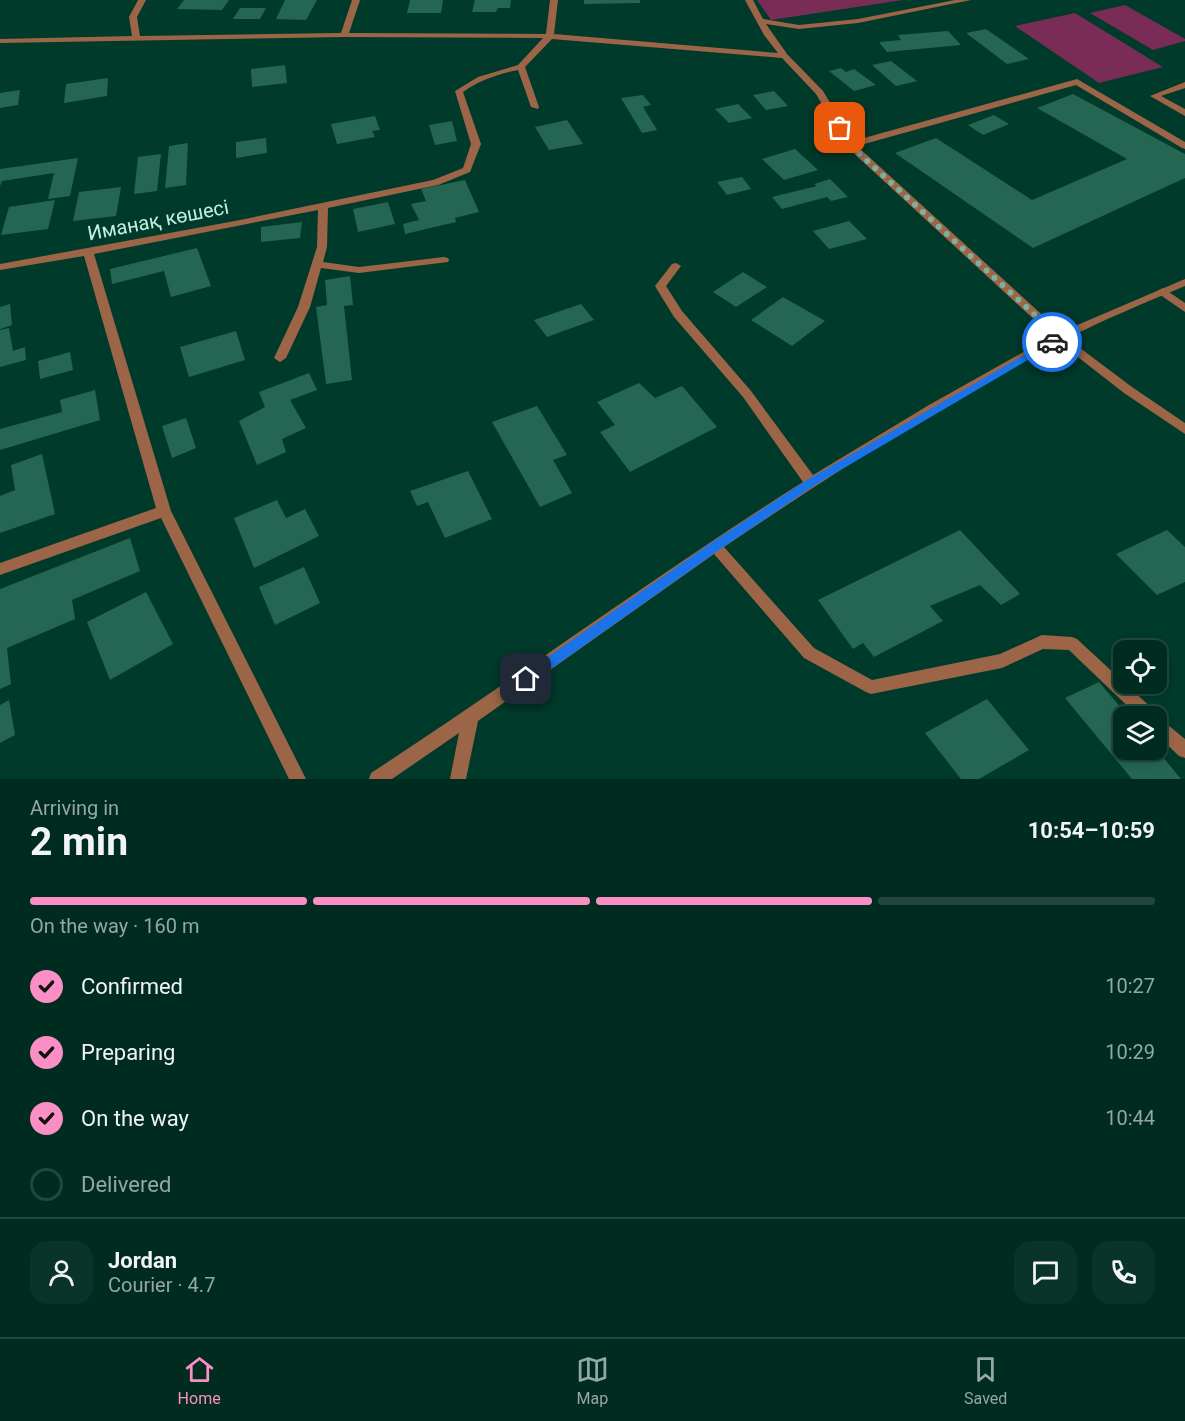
<!DOCTYPE html>
<html lang="en">
<head>
<meta charset="utf-8">
<style>
  body { margin:0; font-family:Roboto,sans-serif; background:#0a3429; color:#f1f3f6; height:100vh; display:flex; flex-direction:column; font-size:22px; white-space:nowrap }
  * { box-sizing:border-box; margin:0 }
  p { font-size:20px; color:#95a7a5 }
  .icon { flex:none; width:33px; height:33px; fill:none; stroke:currentColor; stroke-width:2; stroke-linecap:round; stroke-linejoin:round }
  .map { position:relative; height:779px; overflow:hidden }
  .sheet { display:flex; flex-direction:column; background:#002c20; flex:1 }
  .sheet>* { flex:none }
  .fabs { position:absolute; left:1113px; top:640px; display:grid; gap:12px }
  .fabs a { display:grid; place-items:center; width:54px; height:54px; border-radius:12px; background:#002c20; box-shadow:0 3px 9px #0003,0 0 0 2px #22483e; font-size:30px }
  .pin { position:absolute; display:grid; place-items:center; width:51px; height:51px; color:#fff; margin:-26px; border-radius:12px; box-shadow:0 3px 9px #0006 }
  .courier { position:absolute; display:grid; place-items:center; width:60px; height:60px; margin:-30px; border:4px solid #1a73e8; border-radius:50%; background:#fff; color:#222; box-shadow:0 2px 8px #0007 }
  .summary em { font-style:normal; font-weight:700 }
  .summary div { display:flex; flex-direction:column-reverse }
  .summary { display:flex; align-items:center; justify-content:space-between; height:102px; padding:0 30px }
  h1 { font-size:39px; font-weight:700; line-height:45px }
  .bar { display:grid; grid-template-columns:repeat(4,1fr); gap:9px 6px; align-content:center; height:72px; padding:0 30px }
  .bar i { height:8px; border-radius:4px; background:#22483e }
  .bar .selected { background:#fb8fc5 }
  .bar p { grid-column:span 4 }
  .line { display:flex; align-items:center; gap:15px; padding:0 30px; border-top:2px solid #22483e }
  .line div { flex:1 }
  .round { display:grid; place-items:center; flex:none; width:63px; height:63px; border-radius:18px; background:#0a3429 }
  ol { padding:0 30px; list-style:none }
  li { display:flex; align-items:center; gap:18px; height:66px }
  li p { margin-inline-start:auto }
  li .icon { padding:6px; border-radius:50%; background:#fb8fc5; color:#111; stroke-width:4 }
  li:last-child { color:#95a7a5 }
  li i { width:33px; height:33px; border:3px solid #22483e; border-radius:50% }
  .dock { display:flex; justify-content:space-around; align-items:center; height:84px; border-top:2px solid #22483e; background:#002c20; font-size:16px; color:#95a7a5 }
  .dock a { display:grid; justify-items:center; gap:3px }
  .dock .selected { color:#fb8fc5 }
  .map>svg:first-child { display:block }
  .green { fill:#782c56 }
  .building { fill:#246652 }
  .lines { fill:none; stroke-linecap:round; stroke-linejoin:round }
  .service { fill:#9c6547; fill-rule:evenodd }
  .minor { fill:#9c6547; fill-rule:evenodd }
  .route { fill:#1a73e8 }
  .done { stroke:#7eb09f; stroke-width:6; stroke-dasharray:0 10.8 }
  .labels { text-anchor:middle; dominant-baseline:central; stroke-width:5; stroke-linejoin:round; paint-order:stroke }
  .street-label { font-size:20px; fill:#c2f0de; stroke:#003a2a }
</style>
</head>
<body>
<div class="map">
<svg width="1185" height="779" viewBox="0 0 1185 779">
  <rect width="100%" height="100%" fill="#003a2a"/>
  <!-- green -->
  <g class="green">
    <polygon points="757,0 903,0 771,20"/>
    <polygon points="1125,5 1185,39 1185,41 1153,50 1090,13"/>
    <polygon points="1075,13 1163,67 1099,83 1015,26"/>
  </g>
  <!-- building -->
  <g class="building">
    <polygon points="184,0 229,0 222,10 177,9"/>
    <polygon points="285,0 317,0 306,20 276,19"/>
    <polygon points="410,0 443,0 441,13 407,13"/>
    <polygon points="475,0 511,0 510,8 498,8 496,12 472,12"/>
    <polygon points="584,0 640,0 640,3 584,4"/>
    <polygon points="240,8 266,8 260,19 233,19"/>
    <polygon points="986,29 1029,59 1007,64 966,33"/>
    <polygon points="948,31 961,45 887,52 879,42 901,40 898,35"/>
    <polygon points="891,61 917,81 896,86 872,65"/>
    <polygon points="285,65 287,83 252,87 251,69"/>
    <polygon points="841,68 846,72 854,69 876,85 854,91 829,71"/>
    <polygon points="108,78 107,96 64,103 66,84"/>
    <polygon points="20,90 18,105 0,108 0,93"/>
    <polygon points="774,91 788,106 766,110 753,95"/>
    <polygon points="1073,94 1185,154 1185,178 1033,248 895,153 936,138 1032,200 1127,159 1037,108"/>
    <polygon points="643,95 651,105 643,107 657,130 642,133 621,98"/>
    <polygon points="738,104 752,118 729,123 715,109"/>
    <polygon points="994,115 1009,124 983,135 968,125"/>
    <polygon points="375,116 380,130 372,131 375,137 337,144 331,124"/>
    <polygon points="567,120 583,144 549,150 535,127"/>
    <polygon points="452,121 457,141 435,145 429,125"/>
    <polygon points="266,138 267,153 236,158 236,142"/>
    <polygon points="188,143 186,185 165,188 169,146"/>
    <polygon points="795,149 818,170 784,180 762,159"/>
    <polygon points="161,154 157,191 134,194 138,157"/>
    <polygon points="78,158 70,196 48,199 54,173 2,181 0,186 0,169"/>
    <polygon points="742,177 751,189 727,195 717,182"/>
    <polygon points="830,179 848,197 831,201 827,197 782,209 772,197 817,186 814,184"/>
    <polygon points="465,180 479,212 455,218 456,222 405,234 403,224 419,220 411,204 426,201 421,189"/>
    <polygon points="121,187 116,216 73,221 79,192"/>
    <polygon points="55,200 48,229 1,235 9,207"/>
    <polygon points="388,202 395,224 358,232 353,209"/>
    <polygon points="849,221 867,239 829,249 813,231"/>
    <polygon points="302,222 300,238 261,242 261,227"/>
    <polygon points="197,248 211,286 171,297 164,271 112,284 110,269"/>
    <polygon points="743,272 767,287 736,307 713,292"/>
    <polygon points="350,276 353,305 344,306 352,380 326,384 316,307 327,305 325,280"/>
    <polygon points="783,297 825,321 792,346 751,320"/>
    <polygon points="10,304 12,325 0,329 0,307"/>
    <polygon points="581,304 594,320 547,337 534,320"/>
    <polygon points="9,328 13,351 25,347 26,360 0,367 0,330"/>
    <polygon points="236,331 245,360 189,377 180,347"/>
    <polygon points="70,352 73,370 40,379 38,361"/>
    <polygon points="309,373 317,390 290,400 306,428 282,439 286,452 257,465 239,421 265,407 259,392"/>
    <polygon points="639,383 655,398 682,386 717,427 630,472 600,432 615,425 597,402"/>
    <polygon points="95,390 100,420 0,450 0,429 62,412 60,400"/>
    <polygon points="537,406 567,455 553,460 572,493 540,507 492,422"/>
    <polygon points="186,418 196,448 172,458 162,426"/>
    <polygon points="42,454 55,514 0,533 0,496 15,490 11,465"/>
    <polygon points="468,471 492,519 445,538 428,502 417,506 410,491"/>
    <polygon points="277,500 286,518 305,509 319,536 254,568 234,518"/>
    <polygon points="960,530 1020,594 1001,605 980,585 930,606 943,621 874,657 863,643 853,649 818,600"/>
    <polygon points="1167,530 1185,547 1185,582 1157,595 1116,554"/>
    <polygon points="130,538 140,571 72,600 75,619 7,648 11,684 0,689 0,589"/>
    <polygon points="304,567 320,603 275,625 259,587"/>
    <polygon points="146,592 173,644 110,680 87,622"/>
    <polygon points="1099,682 1129,717 1124,717 1124,750 1157,750 1181,779 1132,779 1065,698"/>
    <polygon points="987,699 1029,750 979,779 961,779 925,733"/>
    <polygon points="9,700 15,735 0,743 0,705"/>
  </g>
  <g class="lines">
    <!-- service -->
    <g class="service">
      <polygon points="1185,82 1185,88 1161,96 1185,109 1185,116 1150,96"/>
      <polygon points="1163,288 1185,303 1185,312 1159,294 1158,292 1159,290"/>
      <polygon points="1060,333 1132,387 1185,423 1185,434 1124,393 1056,340 1054,337 1056,334"/>
    </g>
    <!-- minor -->
    <path class="minor" d="M138,0h8l-9,17 3,19 201,-3 11,-33h8l-11,33 197,1 4,-34h8l-4,34 224,19 -14,-18 -19,-35h8l10,19 36,6 59,-6 97,-19h16l-113,23 -59,6 -33,-5 21,30 36,37 30,50 224,-62 108,63v7l-3,-1 -106,-63 -219,61 204,186 124,-53v7c-41,17 -82,34 -121,54 -118,60 -230,133 -340,207l90,101 58,32 128,-26 42,-19 30,2 5,2 79,73 1,4 28,23v19l-6,-2 -23,-22v-17h-17l-70,-67 -26,-1 -41,19 -131,26 -5,-2 -62,-34 -90,-104 -236,167 -12,58h-16l9,-46 -67,46h-23l2,-6c146,-95 285,-198 432,-291l-60,-85 -69,-80 -19,-31 17,-22 4,-1 5,3 -15,20 16,25 69,80 62,84 116,-70 123,-69 -205,-189 -31,-53 -34,-36 -230,-19 -27,28 14,40 -1,2 -7,-2 -13,-37c-20,4 -38,10 -55,22l18,52 -11,28 -32,13 -110,23 -1,39 -4,15 36,5 85,-10 4,1 1,2 -1,2 -89,11 -38,-5 -11,39 -24,51 -6,4 -6,-4 24,-51 19,-60 1,-37 -224,44 77,257 135,268h-17l-128,-261 -161,57v-12l156,-55 -72,-252 -84,14v-6l235,-43 198,-41 30,-12 8,-24 -16,-53 23,-14 40,-12 25,-27 -199,-1 -344,6v-4l132,-3 -3,-19z"/>
  </g>
  <!-- route -->
  <polygon class="route" points="1052,339 1056,342 1055,344 815,485 719,550 531,683 522,683 520,679 522,675 711,543 807,480"/>
  <g class="lines">
    <!-- done -->
    <polyline class="done" points="840,128 850,145 1060,338 1052,342"/>
  </g>
  <g class="labels">
    <!-- street labels -->
    <g class="street-label">
      <text transform="translate(158 220) rotate(-11)">Иманақ көшесі</text>
    </g>
  </g>
</svg>
<div class="fabs">
<a><svg class="icon" aria-label="locate" viewBox="0 0 24 24"><circle cx="12" cy="12" r="6"/><path d="M12 2v4M12 18v4M2 12h4M18 12h4"/></svg></a>
<a><svg class="icon" aria-label="layers" viewBox="0 0 24 24"><path d="M12 4l9 5-9 5-9-5zM3 14l9 5 9-5"/></svg></a>
</div>
<div class="pin" style="left:840px;top:128px;background:#ea580c"><svg class="icon" aria-label="bag" viewBox="0 0 24 24"><path d="M5 8h14l-1 12H6zM9 8a3 3 0 0 1 6 0"/></svg></div>
<div class="pin" style="left:526px;top:679px;background:#1f2937"><svg class="icon" aria-label="home" viewBox="0 0 24 24"><path d="M3 11l9-7 9 7M6 9v11h12V9"/></svg></div>
<div class="courier" style="left:1052px;top:342px"><svg class="icon" aria-label="car" viewBox="0 0 24 24"><path d="M5 17H2v-5l4-1 3-4h7l3 4 3 1v5h-3M9 17h6M6 11h13"/><circle cx="7" cy="17" r="2"/><circle cx="17" cy="17" r="2"/></svg></div>
</div>
<section class="sheet">
<div class="summary"><div><h1>2 min</h1><p>Arriving in</p></div><em>10:54–10:59</em></div>
<div class="bar"><i class="selected"></i><i class="selected"></i><i class="selected"></i><i></i><p>On the way · 160 m</p></div>
<ol>
<li><svg class="icon" aria-label="check" viewBox="0 0 24 24"><path d="M5 12l5 5 9-10"/></svg>Confirmed<p>10:27</p></li>
<li><svg class="icon" aria-label="check" viewBox="0 0 24 24"><path d="M5 12l5 5 9-10"/></svg>Preparing<p>10:29</p></li>
<li><svg class="icon" aria-label="check" viewBox="0 0 24 24"><path d="M5 12l5 5 9-10"/></svg>On the way<p>10:44</p></li>
<li><i></i>Delivered</li>
</ol>
<div class="line" style="height:108px"><a class="round"><svg class="icon" aria-label="person" viewBox="0 0 24 24"><circle cx="12" cy="8" r="4"/><path d="M4 21q1-7 8-7t8 7"/></svg></a><div><b>Jordan</b><p>Courier · 4.7</p></div><a class="round"><svg class="icon" aria-label="chat" viewBox="0 0 24 24"><path d="M4 5h16v11H9l-5 4z"/></svg></a><a class="round"><svg class="icon" aria-label="phone" viewBox="0 0 24 24"><path d="M5 4h4l2 5-3 2q2 4 5 5l2-3 5 2v4C11 20 4 13 5 4z"/></svg></a></div>
</section>
<nav class="dock">
<a class="selected"><svg class="icon" aria-label="home" viewBox="0 0 24 24"><path d="M3 11l9-7 9 7M6 9v11h12V9"/></svg>Home</a>
<a><svg class="icon" aria-label="map" viewBox="0 0 24 24"><path d="M3 6l6-2 6 2 6-2v14l-6 2-6-2-6 2zM9 4v14M15 6v14"/></svg>Map</a>
<a><svg class="icon" aria-label="saved" viewBox="0 0 24 24"><path d="M7 4h10v16l-5-4-5 4z"/></svg>Saved</a>
</nav>
</body>
</html>
